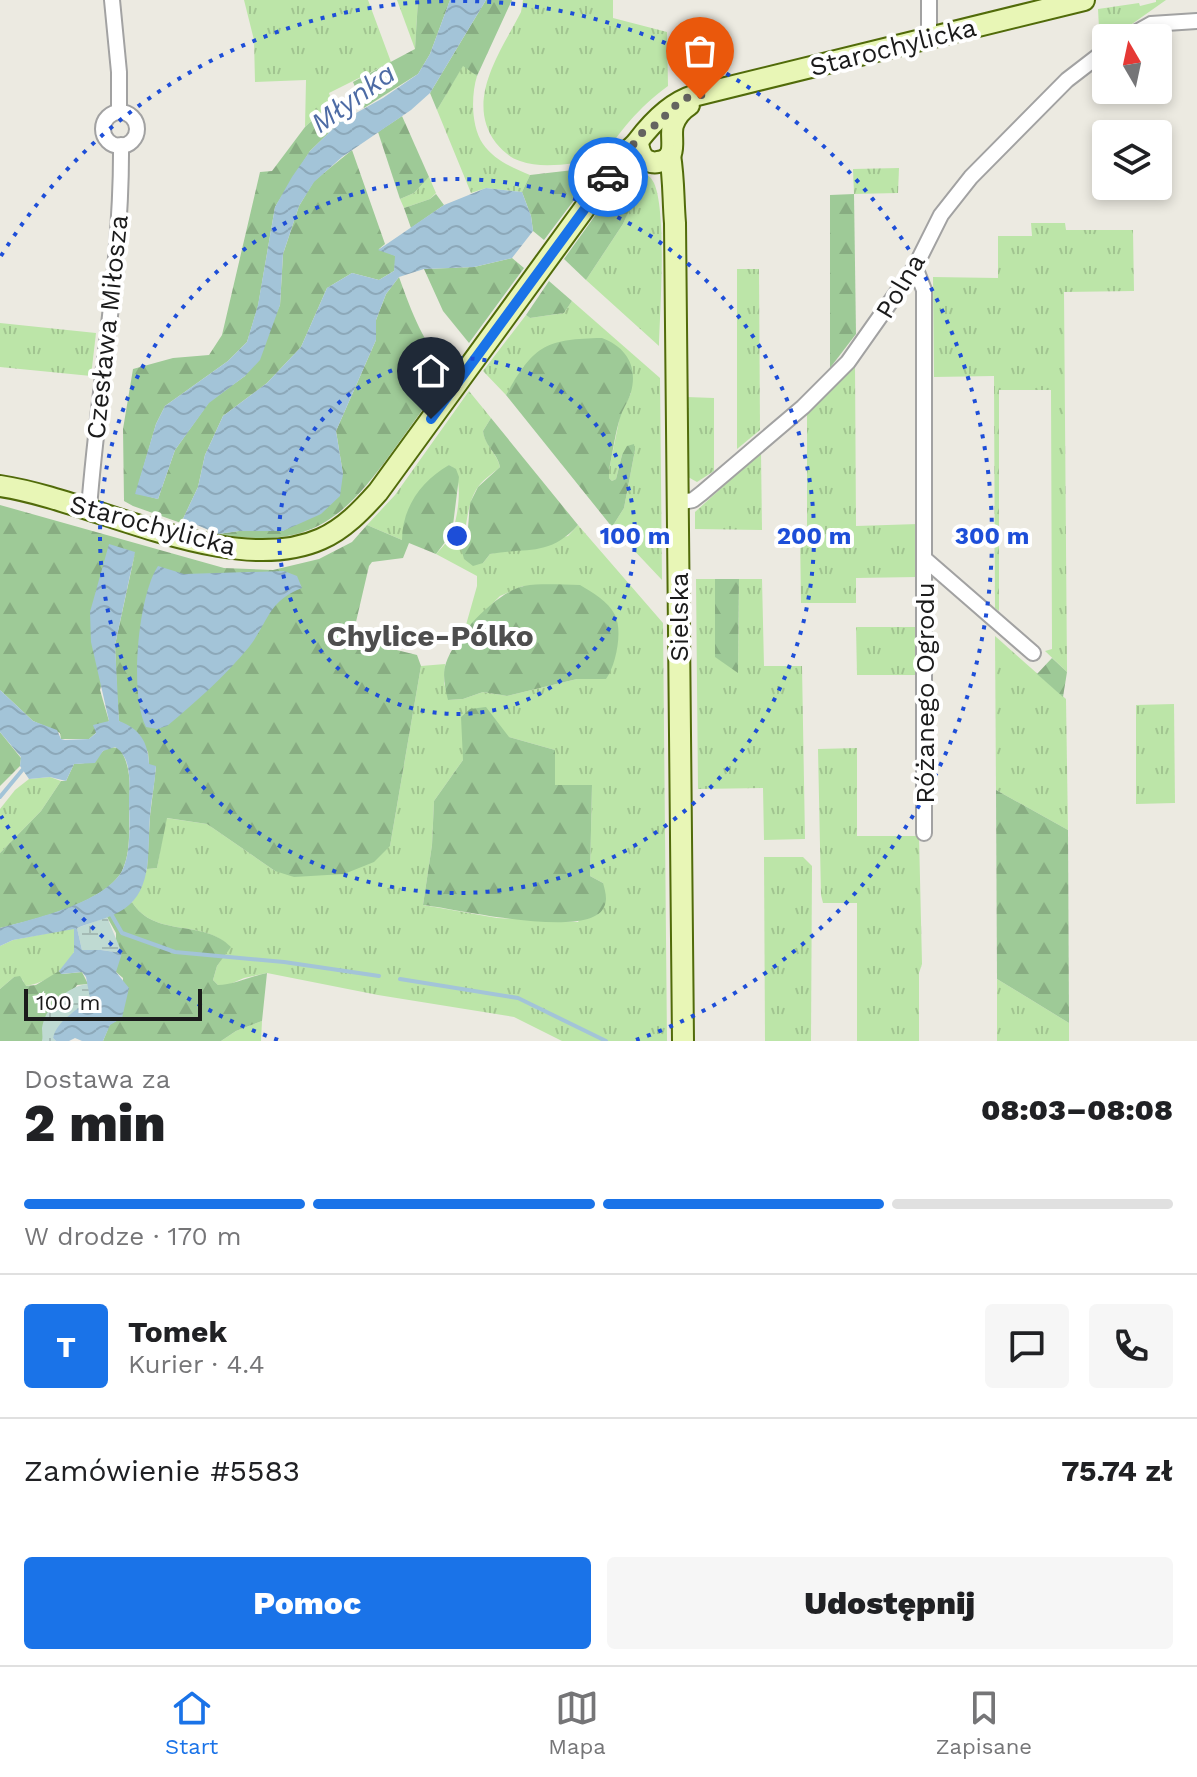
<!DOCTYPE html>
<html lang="pl">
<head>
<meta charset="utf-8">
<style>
  body { margin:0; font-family:"Work Sans",sans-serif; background:#f6f6f6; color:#202124; height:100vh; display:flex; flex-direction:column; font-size:30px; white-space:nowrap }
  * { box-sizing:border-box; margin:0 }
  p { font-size:26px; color:#757577 }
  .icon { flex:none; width:44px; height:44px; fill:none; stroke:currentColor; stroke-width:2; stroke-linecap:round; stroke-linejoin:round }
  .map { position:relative; height:1041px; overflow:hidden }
  .panel { display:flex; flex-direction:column; background:#fff; flex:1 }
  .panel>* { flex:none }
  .needle { width:52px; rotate:351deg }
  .buttons { position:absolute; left:1092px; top:24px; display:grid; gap:16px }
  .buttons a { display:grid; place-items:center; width:80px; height:80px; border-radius:8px; background:#fff; box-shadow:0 4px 12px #0003; font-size:40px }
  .scale { position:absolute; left:24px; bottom:20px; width:178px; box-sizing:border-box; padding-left:8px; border:4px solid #1b1b1b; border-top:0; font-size:22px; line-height:28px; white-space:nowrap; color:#1b1b1b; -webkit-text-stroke:6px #fff; paint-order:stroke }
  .pin { position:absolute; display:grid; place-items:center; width:68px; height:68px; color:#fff; margin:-82px -34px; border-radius:50% 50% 50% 0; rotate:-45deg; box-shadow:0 0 8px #0007 }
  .pin .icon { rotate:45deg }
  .courier { position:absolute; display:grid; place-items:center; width:80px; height:80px; margin:-40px; border:6px solid #1a73e8; border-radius:50%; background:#fff; color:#222; box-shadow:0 2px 10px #0007 }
  .head em { font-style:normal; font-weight:800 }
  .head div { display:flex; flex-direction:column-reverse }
  .head { display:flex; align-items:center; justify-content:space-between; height:136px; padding:0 24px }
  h1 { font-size:52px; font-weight:800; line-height:60px }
  .bar { display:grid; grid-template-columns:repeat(4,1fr); gap:12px 8px; align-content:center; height:96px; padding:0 24px }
  .bar i { height:10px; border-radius:6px; background:#e0e0e0 }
  .bar .active { background:#1a73e8 }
  .bar p { grid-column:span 4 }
  .line { display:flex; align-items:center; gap:20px; padding:0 24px; border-top:2px solid #e0e0e0 }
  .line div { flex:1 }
  .round { display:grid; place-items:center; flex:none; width:84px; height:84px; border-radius:8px; background:#f6f6f6 }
  .button { display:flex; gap:16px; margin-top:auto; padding:16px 24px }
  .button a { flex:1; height:92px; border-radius:8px; background:#1a73e8; color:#fff; font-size:32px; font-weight:800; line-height:92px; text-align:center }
  .button a+a { background:#f6f6f6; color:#202124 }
  .dock { display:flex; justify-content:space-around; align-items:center; height:112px; border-top:2px solid #e0e0e0; background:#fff; font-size:22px; color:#757577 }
  .dock a { display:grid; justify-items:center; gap:4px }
  .dock .active { color:#1a73e8 }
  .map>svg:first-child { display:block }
  .grass { fill:url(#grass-tufts); fill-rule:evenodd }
  .forest { fill:url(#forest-firs) }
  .wetland { fill:url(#wetland-marsh) }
  .water { fill:url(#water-waves) }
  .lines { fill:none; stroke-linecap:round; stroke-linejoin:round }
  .stream { stroke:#a3c4d8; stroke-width:4 }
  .street-casing { stroke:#a2a2a2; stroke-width:18 }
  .secondary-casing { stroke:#516b0a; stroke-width:24 }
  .street { stroke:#fff; stroke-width:14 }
  .secondary { stroke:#e8f6b6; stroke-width:20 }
  .done { stroke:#646360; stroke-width:8; stroke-dasharray:0 14.4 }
  .route { stroke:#1a73e8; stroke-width:10 }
  .ring { fill:none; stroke:#1d4ed8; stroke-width:4; stroke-dasharray:4 8 }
  .labels { text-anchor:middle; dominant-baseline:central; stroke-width:8; stroke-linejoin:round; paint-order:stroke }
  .street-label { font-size:26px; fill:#1b1b1b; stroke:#fff }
  .water-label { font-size:28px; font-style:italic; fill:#4d6ba5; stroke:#fff }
  .quarter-label { font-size:30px; font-weight:bold; fill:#4e4e4e; stroke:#fff }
  .centre { fill:#1d4ed8; stroke:#fff; stroke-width:4 }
  .ring-label { font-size:24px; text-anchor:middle; font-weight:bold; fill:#1d4ed8; stroke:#fff; stroke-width:8; stroke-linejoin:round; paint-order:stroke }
</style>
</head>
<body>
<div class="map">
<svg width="1197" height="1041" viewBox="0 0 1197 1041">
  <defs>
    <pattern id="grass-tufts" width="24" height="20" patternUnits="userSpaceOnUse" patternTransform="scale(2)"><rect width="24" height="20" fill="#bce5a8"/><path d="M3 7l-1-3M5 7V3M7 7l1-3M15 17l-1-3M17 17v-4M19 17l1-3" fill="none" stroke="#a1c490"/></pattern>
    <pattern id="forest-firs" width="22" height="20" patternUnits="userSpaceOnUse" patternTransform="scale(2)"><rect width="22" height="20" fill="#9eca97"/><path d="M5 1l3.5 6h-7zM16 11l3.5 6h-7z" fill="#88ad82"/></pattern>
    <pattern id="wetland-marsh" width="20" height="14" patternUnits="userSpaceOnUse" patternTransform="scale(2)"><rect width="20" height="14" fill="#bfdad2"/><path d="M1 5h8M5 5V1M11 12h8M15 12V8" fill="none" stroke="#a4bab4"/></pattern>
    <pattern id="water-waves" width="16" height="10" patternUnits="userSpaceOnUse" patternTransform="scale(2)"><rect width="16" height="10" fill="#a3c4d8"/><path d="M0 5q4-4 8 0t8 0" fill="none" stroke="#8ca8b9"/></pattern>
  </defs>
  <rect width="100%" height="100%" fill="#eceae1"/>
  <!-- grass -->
  <g class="grass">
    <polygon points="244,0 368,0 391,62 329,93 332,102 305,127 306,80 255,82 254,40"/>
    <polygon points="397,0 418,0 415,49"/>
    <path d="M523,0h90v18l54,14 1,54c-31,23 -47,44 -68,75 -25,1 -56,9 -80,0 -10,-3 -17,-10 -24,-18 -32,-42 5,-92 25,-131z"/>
    <polygon points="1156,0 1166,0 1112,38 1106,38 1106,42 1100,47 1098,9 1139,3 1140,6 1156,2"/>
    <path d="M463,65l14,11c-6,19 -6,51 6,68 11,16 30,24 47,31l-8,17 -36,-4 -15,5 -34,-83z"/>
    <polygon points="899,168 898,193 854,194 853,169"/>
    <path d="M640,171c7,3 11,6 14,12 13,29 6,127 5,163l-73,-66 37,-56 14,-34 -20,-5 15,-13z"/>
    <polygon points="429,177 436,193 430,199 404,208 400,199 414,193"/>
    <polygon points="1031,223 1065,223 1066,230 1133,230 1134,291 1064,292 1067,672 1045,651 1052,649 1051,390 999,390 999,611 995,608 994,376 934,377 933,277 998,278 998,236 1032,236"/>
    <polygon points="737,269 759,269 760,430 737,449"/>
    <polygon points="572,301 660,378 662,580 612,527 624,508 635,450 622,455 616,479 612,481 609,478 609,470 620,416 631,393 524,366 506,395 483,371 526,315 530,318 564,313"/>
    <polygon points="0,323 96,333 91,376 0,367"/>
    <polygon points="855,364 856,526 918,524 917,577 856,578 856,603 801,603 800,532 807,531 807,413"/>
    <path d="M469,391l22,27 -8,13c2,15 14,22 17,36 -8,7 -19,14 -24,23 -10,17 -9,40 -15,58l22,15 7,-9 78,-18 10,-11 85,98 4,418h-105l-48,-24 -136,-22 -111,-22 -23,5 -16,7h-10l-5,-5 4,-14 13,-19c-27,-29 -75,-8 -98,-45l15,-33 10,-1 9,-50 41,6 68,47 115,-25 31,-180 24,-2 -1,19 5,17 14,-1 20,-7 24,4 70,-17 29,-1 -83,-92 -23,10 -36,36 13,-46v-10l-41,-22c6,-6 12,-13 16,-21 6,-16 13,-59 -3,-68l-47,75 -35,-15 28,-30zM509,737l46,13v35h37l-2,91 13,7 -25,39 -81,-4 -74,-13 9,-60 2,-44 29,-41z"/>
    <polygon points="687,397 714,398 714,471 697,482 688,477"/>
    <polygon points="761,452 762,530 695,529 695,512"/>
    <polygon points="696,579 715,579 716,657 738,672 739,579 762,579 764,666 802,666 805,839 764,840 763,788 698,789"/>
    <polygon points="856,627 917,627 919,675 857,675"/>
    <polygon points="995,636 1066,699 1068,830 996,790"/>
    <polygon points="1174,704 1175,803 1136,804 1136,705"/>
    <polygon points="857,748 857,836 919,836 922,964 919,973 919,1041 857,1041 857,903 823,903 821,895 818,749"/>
    <polygon points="50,777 61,781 41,811 0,853 0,809 15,790 29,779"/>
    <polygon points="764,857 803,857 812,866 811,1041 765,1041"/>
    <path d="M74,928c0,7 2,14 1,20 -4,20 -31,36 -50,38l-2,-6 -9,-3 -14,12v-43l13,-6z"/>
    <polygon points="997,979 1069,1023 1069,1041 997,1041"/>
    <polygon points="262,1021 261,1041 221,1041 236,1031"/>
  </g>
  <!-- forest -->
  <g class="forest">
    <polygon points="418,0 450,0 430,54 418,74 364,108 353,82 415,49"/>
    <polygon points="486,0 512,0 477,76 463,66 437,110 430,93"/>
    <polygon points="332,102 340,122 310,151 275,207 258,306 247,342 228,361 165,406 156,424 136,493 158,499 175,450 209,402 245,376 280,305 283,254 299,206 314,181 352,150 385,244 379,249 396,256 394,271 379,280 352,273 327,288 301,347 267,383 223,416 205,455 198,487 181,523 133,506 124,501 123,429 133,369 173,358 209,355 222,335 260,172 272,171 305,127"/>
    <polygon points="402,116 429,177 414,193 400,199 378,132"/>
    <polygon points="582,169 593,175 544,240 533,231 531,216 522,192 530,175"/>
    <polygon points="617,185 638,190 623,224 586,280 564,259"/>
    <polygon points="436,194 444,205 411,228 404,208 430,199"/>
    <polygon points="854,194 856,334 830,368 830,195"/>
    <polygon points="512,258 524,268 469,343 443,311 424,269 474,267"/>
    <path d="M399,277c13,36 24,66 50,95 -19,27 -38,54 -57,80 -51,71 -85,97 -174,82l21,-3h44l60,-57 -7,-43 40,-91v-20l10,-26z"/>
    <polygon points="549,281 572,301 564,313 530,318 526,315"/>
    <path d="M602,338c24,9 36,28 29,54 -2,8 -7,15 -10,23 -6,17 -8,37 -12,55v8l3,3 4,-2 6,-24 5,-9 7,-2 1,6 -11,58 -12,19 -106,-132c28,-50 40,-56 96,-57z"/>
    <path d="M491,418l87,107c-29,32 -50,22 -88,29l-7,9 -10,3 -9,-7 -3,-11 7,-20 2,-25 8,-16 22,-20c-3,-15 -15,-20 -17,-36z"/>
    <path d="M449,465l7,4 3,8 -7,56 -16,21 -27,-11 -6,15 -31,4 -3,4 -17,73 65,16 4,11 -31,180 -16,16 -30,12 -50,3 -19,-6 -68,-47 -40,-6 -10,50 -10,1 3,-53 6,-49 -7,-2 -1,-13 -29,-31 -2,-24 -2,-52 20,-92 -35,137 9,31 -20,18h-28l-1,-6 -27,-12 -33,-31v-185l224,63 49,2 46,-11 33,-17 15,-17 35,15c0,-32 19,-59 47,-75z"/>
    <polygon points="715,579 739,579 738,673 715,657"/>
    <path d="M580,585c13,8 28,16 35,30 8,16 1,50 -9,64h-29l-70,17 -24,-4 -20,7 -15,1c-3,-12 -6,-26 -2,-37 9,-27 50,-71 78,-77 18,-3 38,-1 56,-1z"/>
    <polygon points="1052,658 1067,672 1063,697 1037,674"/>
    <path d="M486,707l23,30 46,13v35h37l-2,91 13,7c2,7 5,17 1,24 -14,34 -151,1 -181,-2l9,-60 2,-44 29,-41 -2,-43 9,-8z"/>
    <polygon points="0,732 21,758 20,766 0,786"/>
    <path d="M109,747l10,1c13,18 11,40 10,61 0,19 2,44 -7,62 -17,32 -89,49 -122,57v-75l41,-42 20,-30h5l8,-17c26,-1 18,-7 35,-17z"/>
    <polygon points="996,790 1068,830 1069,1023 997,979"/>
    <path d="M132,902c23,37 71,16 99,45l-14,19 -4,14 5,5c16,0 33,-9 49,-12l-5,48 -26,10 -15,10h-118l7,-17 12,-6 1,-40 -7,-6v-39l-9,-16z"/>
    <polygon points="59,971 62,974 82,972 88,984 77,985 42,1041 0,1041 0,989 14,977 20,976 26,986 36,985"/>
  </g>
  <!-- wetland -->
  <g class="wetland">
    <polygon points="107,917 122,953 101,950 82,950 77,928"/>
    <path d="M88,984l3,14c-17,14 -28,20 -38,40l3,3h-14c1,-4 0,-9 0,-13 3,-21 25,-42 46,-44z"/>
  </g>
  <!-- water -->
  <g class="water">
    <polygon points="450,0 486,0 430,93 411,110 342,157 314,182 299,206 283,254 280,305 260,360 245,376 209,403 175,450 158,499 135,494 156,424 165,406 228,361 247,342 258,305 275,207 292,177 310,151 340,122 383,98 418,74 430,54"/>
    <polygon points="486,188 522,192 531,216 533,231 512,258 474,267 424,269 399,277 386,294 376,320 376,340 336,431 343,474 340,496 321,514 283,531 239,531 218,534 197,525 181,523 198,487 205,455 223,416 267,383 301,347 327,288 352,273 379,280 394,271 395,256 378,250 444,205"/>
    <path d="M109,544l26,8 -20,93 4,76c21,8 29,21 30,43l7,2c-1,17 -5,34 -6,50 -3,31 4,73 -26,93 -14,9 -32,13 -47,19l5,22h19l21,3 -6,19 13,16 -7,30 -12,7 -7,16h-21l-7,-3 -6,3h-13l-3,-3c4,-18 24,-27 37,-40l-4,-21 -4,-5 -21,2 -2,-3 15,-19v-23l-61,11 -13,6v-18c33,-9 104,-25 122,-57 10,-19 7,-52 7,-73 1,-17 2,-42 -14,-51l-12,4 -8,12 -21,1 -8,17 -16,-4 -21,2 -9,-13 1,-9 -21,-25v-42l33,31 24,9 4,9 4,1 24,-1 7,-6 -3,-8 16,-4 -18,-79 -1,-30z"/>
    <path d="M158,566l26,8 100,-3 13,5 5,12c-34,13 -33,33 -53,59 -24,29 -53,55 -82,79l-10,3 -11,-2c-17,-33 -8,-131 12,-161z"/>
  </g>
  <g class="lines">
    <!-- stream -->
    <g class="stream">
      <polyline points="0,797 24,768"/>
      <polyline points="110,912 122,933 175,952 284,962 379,976"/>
      <polyline points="400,979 518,998 606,1041"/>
    </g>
    <defs>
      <g id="street">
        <polyline points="112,0 119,72 119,112"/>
        <polyline points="929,38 929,0"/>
        <polyline points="1126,38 1151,24 1197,21"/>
        <circle cx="120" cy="129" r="17"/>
        <polyline points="915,267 924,290 924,833"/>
        <polyline points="677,503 693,500 702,493 803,407 848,362 915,267 941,215 971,177 1067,80 1106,50"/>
        <path d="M89,509c9,-121 33,-242 32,-364"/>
        <polyline points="926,560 1033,653"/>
      </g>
      <g id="secondary">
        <path d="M638,143c1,7 2,13 8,17 4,2 8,3 12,2 22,-3 11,-24 15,-37 3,-9 8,-15 16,-20"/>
        <path d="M670,155c4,25 3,44 5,68l8,818"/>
        <path d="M0,486c94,14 232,93 321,53 23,-10 41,-29 57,-47l230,-316 1,-9c8,-10 23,-17 29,-26 13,-17 33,-38 55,-45l391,-96"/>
      </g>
    </defs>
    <!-- street casing -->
    <use href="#street" class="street-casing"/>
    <!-- secondary casing -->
    <use href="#secondary" class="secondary-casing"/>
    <!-- street -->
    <use href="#street" class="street"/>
    <!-- secondary -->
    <use href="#secondary" class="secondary"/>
  </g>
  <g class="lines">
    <!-- done -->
    <path class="done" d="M608,177v-7c10,-15 26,-22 34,-37 4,-3 8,-4 12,-7 16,-12 25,-32 48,-31l-2,4"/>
    <!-- route -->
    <polyline class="route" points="431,419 608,177"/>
  </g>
  <!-- distance rings -->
  <g class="ring">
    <circle cx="457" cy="536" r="178"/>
    <circle cx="457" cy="536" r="357"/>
    <path d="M278 1040A535 535 0 0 1 1 816M1 256A535 535 0 1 1 636 1040"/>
  </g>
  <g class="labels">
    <!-- street labels -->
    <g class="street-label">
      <text transform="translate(893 47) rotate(-14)">Starochylicka</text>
      <text transform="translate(900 286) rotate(-59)">Polna</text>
      <text transform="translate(107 327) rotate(-84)">Czesława Miłosza</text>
      <text transform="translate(153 525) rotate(15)">Starochylicka</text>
      <text transform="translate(679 617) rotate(-90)">Sielska</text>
      <text transform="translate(925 693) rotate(-90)">Różanego Ogrodu</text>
    </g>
    <!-- water labels -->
    <g class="water-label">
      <text transform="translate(353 98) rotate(-36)">Młynka</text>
    </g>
    <!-- quarter labels -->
    <g class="quarter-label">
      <text x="430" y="635">Chylice-Pólko</text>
    </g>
  </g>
  <circle cx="457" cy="536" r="12" class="centre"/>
  <g class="ring-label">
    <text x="635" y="544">100 m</text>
    <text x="814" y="544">200 m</text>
    <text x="992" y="544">300 m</text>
  </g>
</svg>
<div class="buttons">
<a><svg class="needle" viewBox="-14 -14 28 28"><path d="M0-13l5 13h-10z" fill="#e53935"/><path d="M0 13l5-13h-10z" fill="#757577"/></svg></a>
<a><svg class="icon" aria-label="layers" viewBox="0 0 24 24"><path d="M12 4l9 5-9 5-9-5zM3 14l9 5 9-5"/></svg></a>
</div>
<div class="scale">100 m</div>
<div class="pin" style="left:700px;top:99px;background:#ea580c"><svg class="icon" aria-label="bag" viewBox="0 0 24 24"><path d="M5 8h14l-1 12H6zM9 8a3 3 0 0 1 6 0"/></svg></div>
<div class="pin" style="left:431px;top:419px;background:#1f2937"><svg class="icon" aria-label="home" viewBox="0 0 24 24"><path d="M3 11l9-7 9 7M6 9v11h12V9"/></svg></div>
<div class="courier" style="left:608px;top:177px"><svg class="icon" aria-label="car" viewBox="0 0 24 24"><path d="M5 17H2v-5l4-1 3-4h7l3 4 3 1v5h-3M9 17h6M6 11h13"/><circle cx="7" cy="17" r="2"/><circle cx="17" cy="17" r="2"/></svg></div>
</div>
<section class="panel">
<div class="head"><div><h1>2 min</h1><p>Dostawa za</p></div><em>08:03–08:08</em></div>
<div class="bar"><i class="active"></i><i class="active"></i><i class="active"></i><i></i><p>W drodze · 170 m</p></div>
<div class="line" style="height:144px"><b class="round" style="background:#1a73e8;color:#fff">T</b><div><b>Tomek</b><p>Kurier · 4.4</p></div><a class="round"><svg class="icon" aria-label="chat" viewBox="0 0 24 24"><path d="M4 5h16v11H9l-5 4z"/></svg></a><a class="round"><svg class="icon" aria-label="phone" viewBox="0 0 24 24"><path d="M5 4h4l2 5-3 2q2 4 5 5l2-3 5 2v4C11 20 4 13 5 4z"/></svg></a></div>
<div class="line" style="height:104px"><div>Zamówienie #5583</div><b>75.74 zł</b></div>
<div class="button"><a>Pomoc</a><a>Udostępnij</a></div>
</section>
<nav class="dock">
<a class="active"><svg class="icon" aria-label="home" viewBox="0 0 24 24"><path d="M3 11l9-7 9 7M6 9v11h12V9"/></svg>Start</a>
<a><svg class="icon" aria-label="map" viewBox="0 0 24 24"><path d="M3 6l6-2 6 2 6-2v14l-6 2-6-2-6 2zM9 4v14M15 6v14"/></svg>Mapa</a>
<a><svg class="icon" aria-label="saved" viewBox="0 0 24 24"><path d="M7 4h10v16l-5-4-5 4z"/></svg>Zapisane</a>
</nav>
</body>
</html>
